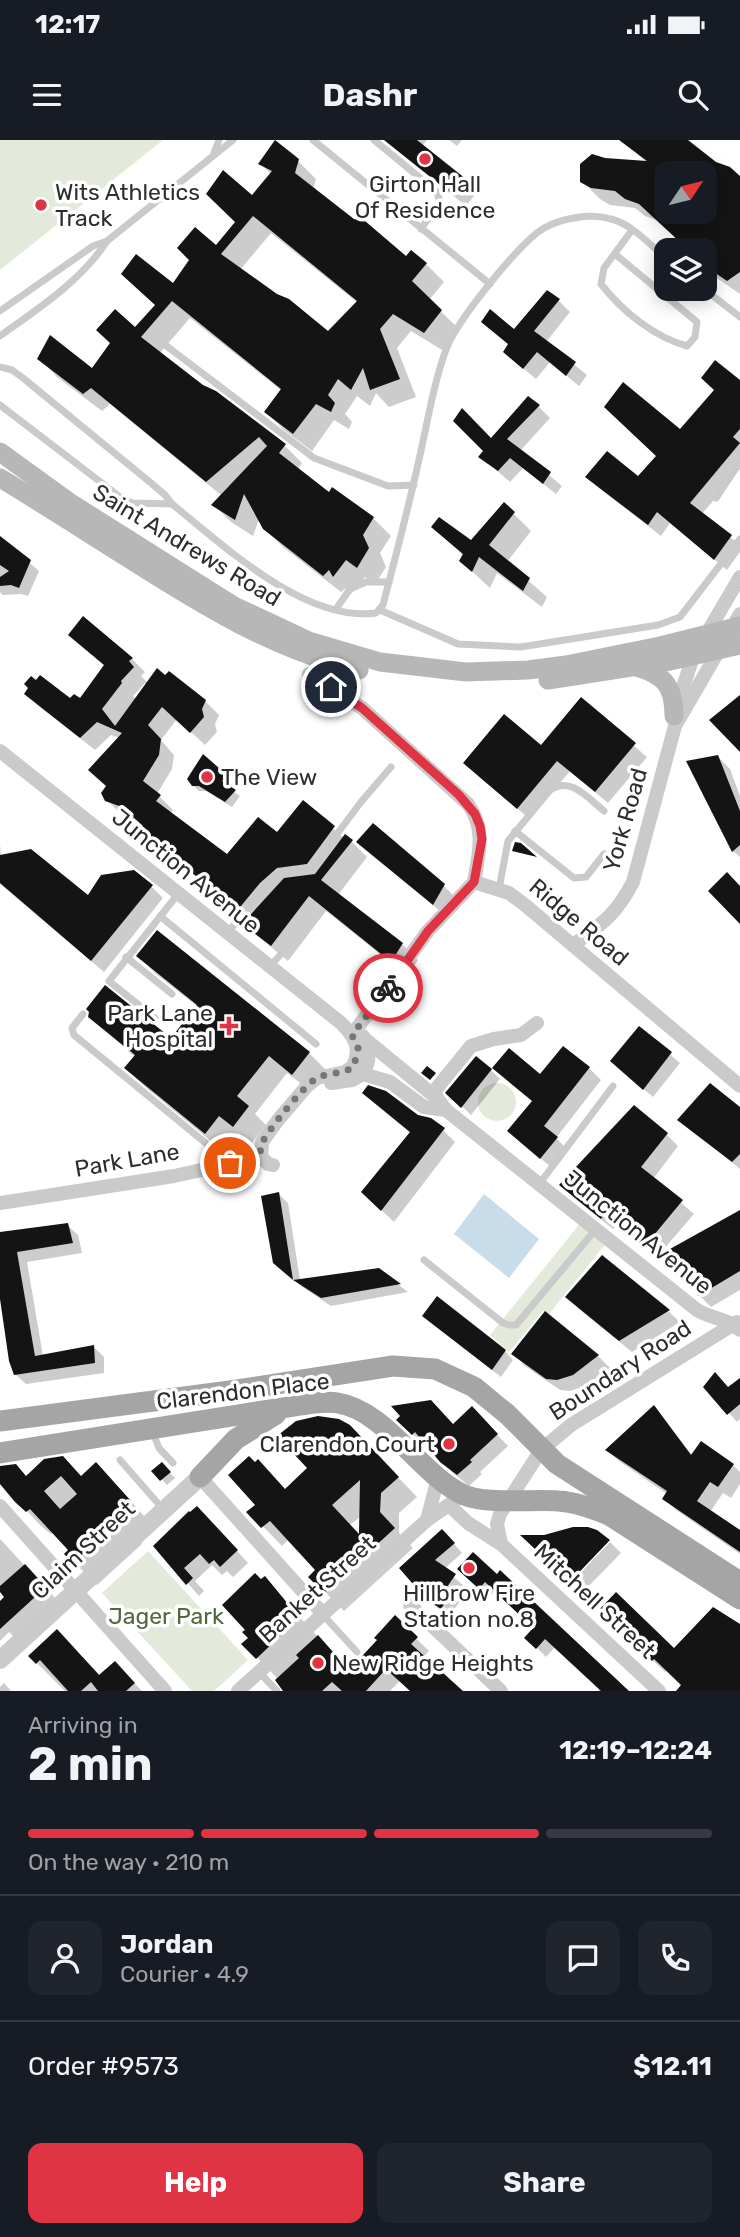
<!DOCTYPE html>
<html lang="en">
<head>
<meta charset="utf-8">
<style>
  body { margin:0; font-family:Rubik,sans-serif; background:#20242c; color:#f1f3f6; height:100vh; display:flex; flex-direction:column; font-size:26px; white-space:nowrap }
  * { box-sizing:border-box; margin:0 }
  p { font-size:23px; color:#9ea1a6 }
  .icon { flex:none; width:38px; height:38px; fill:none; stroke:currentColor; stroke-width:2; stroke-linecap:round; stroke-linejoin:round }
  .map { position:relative; height:1551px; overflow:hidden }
  .sheet { display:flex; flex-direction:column; background:#171b24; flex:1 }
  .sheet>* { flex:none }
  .needle { width:46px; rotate:55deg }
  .fabs { position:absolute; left:654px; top:21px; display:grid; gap:14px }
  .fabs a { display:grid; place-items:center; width:63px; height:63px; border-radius:14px; background:#171b24; box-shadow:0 4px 18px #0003; font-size:35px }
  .pin { position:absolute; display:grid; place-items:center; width:60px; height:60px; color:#fff; margin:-30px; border:4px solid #fff; border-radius:50%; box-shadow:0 2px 7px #0007 }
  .courier { position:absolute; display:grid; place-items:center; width:70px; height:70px; margin:-35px; border:5px solid #e03445; border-radius:50%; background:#fff; color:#222; box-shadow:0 2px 9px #0007 }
  .summary em { font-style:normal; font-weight:700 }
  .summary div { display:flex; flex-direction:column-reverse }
  .summary { display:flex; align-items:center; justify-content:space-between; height:119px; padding:0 28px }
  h1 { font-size:46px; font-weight:700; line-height:52px }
  .bar { display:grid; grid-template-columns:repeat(4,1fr); gap:10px 7px; align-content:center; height:84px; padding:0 28px }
  .bar i { height:9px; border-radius:5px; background:#363941 }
  .bar .on { background:#e03445 }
  .bar p { grid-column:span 4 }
  .line { display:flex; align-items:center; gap:18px; padding:0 28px; border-top:2px solid #363941 }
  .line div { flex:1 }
  .round { display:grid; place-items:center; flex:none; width:74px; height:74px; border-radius:14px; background:#20242c }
  .button { display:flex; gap:14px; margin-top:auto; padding:14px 28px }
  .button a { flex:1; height:80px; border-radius:14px; background:#e03445; color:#fff; font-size:28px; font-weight:700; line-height:80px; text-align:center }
  .button a+a { background:#20242c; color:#f1f3f6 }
  .status { display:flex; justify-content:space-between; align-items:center; height:49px; padding:0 35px; background:#171b24; direction:ltr }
  .status svg { height:19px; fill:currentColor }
  header { display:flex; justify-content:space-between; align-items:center; height:91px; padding:0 28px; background:#171b24; font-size:32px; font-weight:700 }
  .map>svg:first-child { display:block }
  .green { fill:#e4eadb }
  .water { fill:#c7ddea }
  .shadow { fill:#0003; fill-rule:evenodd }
  .building { fill:#141414; fill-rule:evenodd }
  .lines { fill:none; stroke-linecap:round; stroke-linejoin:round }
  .service { stroke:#cacaca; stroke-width:7 }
  .minor { stroke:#cacaca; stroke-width:14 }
  .tertiary { stroke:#cacaca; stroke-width:18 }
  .secondary { stroke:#b7b7b7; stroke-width:19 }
  .primary { stroke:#a5a5a5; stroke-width:21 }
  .done { stroke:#767676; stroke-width:7; stroke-dasharray:0 12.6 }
  .route { stroke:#e03445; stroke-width:9 }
  .poi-dot { fill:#e03445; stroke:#fff; stroke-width:2.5 }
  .labels { text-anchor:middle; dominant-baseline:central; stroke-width:7; stroke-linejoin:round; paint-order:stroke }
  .poi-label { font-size:23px; fill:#2d2d2d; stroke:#fff; text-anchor:start }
  .street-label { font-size:23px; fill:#2d2d2d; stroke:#fff }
  .park-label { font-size:23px; fill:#51673c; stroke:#fff }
</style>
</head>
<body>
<div class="status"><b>12:17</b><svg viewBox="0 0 49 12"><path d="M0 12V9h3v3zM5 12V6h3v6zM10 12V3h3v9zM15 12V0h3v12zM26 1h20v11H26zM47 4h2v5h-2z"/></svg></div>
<header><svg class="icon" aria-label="menu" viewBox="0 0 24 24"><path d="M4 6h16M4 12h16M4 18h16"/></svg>Dashr<svg class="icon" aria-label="search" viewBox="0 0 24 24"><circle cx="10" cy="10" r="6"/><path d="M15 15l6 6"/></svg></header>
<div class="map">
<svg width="740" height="1551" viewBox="0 0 740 1551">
  <rect width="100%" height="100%" fill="#fff"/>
  <!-- green -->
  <g class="green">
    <polygon points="0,0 163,0 0,130"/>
    <circle cx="497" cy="962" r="19"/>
    <polygon points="582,1081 607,1102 549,1174 543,1171 509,1212 490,1195"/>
    <polygon points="148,1411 248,1520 214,1551 192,1551 102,1453"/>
  </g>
  <!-- water -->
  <polygon class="water" points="484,1054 539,1099 509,1138 454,1094"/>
  <!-- shadow -->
  <g class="shadow">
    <polygon points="384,0 427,0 422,6 477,52 466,66"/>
    <polygon points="449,0 462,0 457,6"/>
    <path d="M685,0l30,24 25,14v116l-35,-24v-20h-19l-2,-6 -25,-23 -14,-5 -10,-8 -25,-3 -10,-6 -18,-18 23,-21 42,3 -24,-23zM667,33h38v39h-38z"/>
    <path d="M298,21l18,18 -3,10 93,70 20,5 18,18 -15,18 30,29 -17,21 -31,-19 -14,17 19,49 -27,10 -13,-14 -6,13 -13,-10 -12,18 7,8 -3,7 -15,-9 -22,31 -28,-21 -18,-18 16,-21 -92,-73 -31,36 126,92 17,17 -4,6 32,26 3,-6 40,29 18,18 -11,17 6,14 -11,17 -10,-7 -14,17 -5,-6 -5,4 -58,-45 -19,-19 -5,-9 -6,17 -22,-14 -17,-17 8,-9 -112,-92 -8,7 -45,-34 -17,-18 52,12 43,-42 39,-44 42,-37 55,-74 -11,-11zM271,93l87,70 -30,30 -88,-63z"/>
    <polygon points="558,160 570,172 546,202 587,235 579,246 550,222 536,239 517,223 509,205 483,182 515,192"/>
    <polygon points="740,243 740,329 702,374 740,405 740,412 727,430 670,383 661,396 599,348 587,337 638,339 715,250"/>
    <polygon points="538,266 550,278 520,311 562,346 556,354 523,328 510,342 481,317 492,300"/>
    <polygon points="513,373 531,391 507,422 547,457 542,467 497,433 490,448 461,421 464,416 433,387 471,402"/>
    <polygon points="0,398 39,431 28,456 21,454 3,455 0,452"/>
    <path d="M84,478l48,41 13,13 -4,4 7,7 57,18 14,14 -4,9 2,8 -12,13 -28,-26 -16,21 13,15 -2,14 -15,25 16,16 -3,4 57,43 51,-23 25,-31 41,35 7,3 16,16 -29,38 64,49 16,16 -11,16 -81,-65 -38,50 -40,-33 -1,1 -34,-26 -14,-13 6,-7 -67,-62 -17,-7 -14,-14v-13l13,-49 -9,-3 -16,15 -55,-43 -14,-14 54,7 25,-34 -34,-31zM145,543l2,2 -11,14 -3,-3z"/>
    <polygon points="581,560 647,617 608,663 570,631 530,679 477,635 541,608"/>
    <polygon points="203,617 231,642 227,647 240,656 232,667 206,651 199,651 193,645"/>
    <polygon points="718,617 730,629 740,656 740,717 733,711 689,622"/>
    <polygon points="358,702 444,746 456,758 446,776"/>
    <polygon points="0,704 1,717 89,757 151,746 163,758 104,832 0,744"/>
    <polygon points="139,816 309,913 327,931 311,951 287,933 255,974 266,985 251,1004 238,993 223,1011 144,946 126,928 135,917 90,877 171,901 198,867 156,834"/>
    <polygon points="639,888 680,923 653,957 621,930"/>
    <polygon points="589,928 601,940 556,998 568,1010 553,1029 509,991 533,962 540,937"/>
    <polygon points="491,930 500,939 471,975 448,953"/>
    <polygon points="364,953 443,990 455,1002 394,1082 375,1064 411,994"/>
    <polygon points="740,970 740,1029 679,979"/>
    <polygon points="666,994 678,1006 653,1039 694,1074 657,1117 618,1083 613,1089 573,1057"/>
    <polygon points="279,1054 288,1063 300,1140 379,1130 408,1152 331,1166 304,1148 284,1132"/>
    <polygon points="740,1072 740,1150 711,1167 699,1155"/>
    <polygon points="67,1085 78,1095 82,1113 27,1122 43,1216 94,1207 104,1217 104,1233 26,1244 15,1234 0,1148 0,1094"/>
    <polygon points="602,1117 668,1171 680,1182 632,1212 579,1169 567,1157"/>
    <polygon points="545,1174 598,1216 610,1228 585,1246 570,1251 560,1250 525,1226 514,1214"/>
    <polygon points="433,1184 505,1211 513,1220 501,1237"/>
    <polygon points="740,1240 740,1279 737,1282 729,1273 729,1249"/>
    <polygon points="654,1267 693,1316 733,1325 740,1332 740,1344 731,1358 723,1353 710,1372 740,1392 740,1414 676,1370 664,1358 667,1354 619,1321 607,1310"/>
    <polygon points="398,1280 453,1286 483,1280 508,1306 480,1332 482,1334 469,1346 453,1333 426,1303 424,1305"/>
    <path d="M369,1307l48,50 -18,16v20l14,15 -69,63 -34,-34 8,-7 -29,-31 -7,7 -33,-34zM361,1376l-1,21 -10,-12z"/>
    <polygon points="44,1321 82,1338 119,1348 153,1386 138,1399 142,1404 97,1445 66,1414 70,1410 53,1392 51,1394 41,1386 0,1342 0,1326 27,1337"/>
    <polygon points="161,1324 175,1338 167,1345 154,1331"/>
    <polygon points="209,1380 248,1423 233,1437 227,1431 222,1435 212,1425 195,1441 204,1451 199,1456 155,1406"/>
    <polygon points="0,1399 56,1459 14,1497 9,1492 0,1501 0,1463 7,1457 0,1449"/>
    <polygon points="451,1400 462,1413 444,1429 463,1445 455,1457 460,1461 450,1476 429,1462 401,1429"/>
    <polygon points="610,1402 621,1413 580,1455 569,1445"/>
    <polygon points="472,1416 626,1551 598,1551 600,1549 555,1507 546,1517 527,1498 536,1488 495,1450 489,1457 470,1440"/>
    <polygon points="264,1438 350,1532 379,1501 395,1478 429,1511 390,1551 284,1551 278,1539 244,1504 250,1498 261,1441"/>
    <polygon points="601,1470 674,1511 740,1486 740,1551 683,1545 668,1530 665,1532"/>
    <polygon points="57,1491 101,1536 115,1523 142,1551 65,1551 37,1523"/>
    <polygon points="4,1543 11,1551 0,1551 0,1547"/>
  </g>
  <!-- building -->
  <g class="building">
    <path d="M275,0l24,19 -4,14 59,46 11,2 41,35 5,-6 16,13 -15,18 30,29 -18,23 -31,-19 -13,15 20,50 -30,11 -7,-22 -12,22 -13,-11 -10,16 7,8 -4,9 -15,-8 -23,30 -29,-22 17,-23 -109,-88 -31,36 62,48 13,6 70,53 -7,9 50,39 3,-5 42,30 -11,18 6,13 -12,20 -11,-8 -13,17 -4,-7 -6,6 -60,-47 -19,-35 -9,26 -24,-15 56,-59 -8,-9 -53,45 -115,-94 -8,6 -46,-35 13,-24 42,33 18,-25 -14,-13 19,-21 20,18 20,-22 -34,-31 15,-20 37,29 16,-23 -12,-12 18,-21 21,18 19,-23 -29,-28 17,-24 29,25 20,-24 -14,-7zM253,76l104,85 -29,30 -39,-32 -12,-5 -56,-40z"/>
    <polygon points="384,0 417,0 466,39 453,55"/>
    <path d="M619,0h69l28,22 14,5 10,9v96l-13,9 -22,-15v-16h-21l-3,-7 -42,-39 -14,-5 -10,-8 -24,-3 -11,-6v-18l12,-10 13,4 42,3zM667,33h38v39h-38z"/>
    <polygon points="547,150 560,159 534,191 576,222 566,236 537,212 523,229 503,212 508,204 481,182 490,169 514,189"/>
    <polygon points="715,220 740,240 740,289 733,297 740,303 690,363 732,395 714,420 657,372 648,385 585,337 607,311 638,336 656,316 604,267 623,242 680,289 714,250 701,238"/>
    <polygon points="528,256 540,265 507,299 551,332 543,344 510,318 498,331 478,317 483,311 453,281 462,268 491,298"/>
    <polygon points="504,362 515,372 489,405 530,438 523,451 479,417 472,432 459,421 463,414 431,387 439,377 471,400"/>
    <polygon points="0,396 31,420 19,448 11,445 0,446 0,437 9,431 0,425"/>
    <polygon points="83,476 133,518 129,521 134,527 121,541 122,543 102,569 115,586 157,528 165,535 169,531 206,560 202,569 204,577 190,593 162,567 148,585 161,599 159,615 143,641 161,655 156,661 227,714 258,677 277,692 303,660 335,686 307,724 277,728 260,743 232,777 197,750 203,742 149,697 142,688 143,686 122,667 105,661 101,653 106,646 88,630 122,593 97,582 80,598 24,554 28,548 24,544 31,536 36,540 40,535 70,558 74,554 80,558 104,525 68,495"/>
    <polygon points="740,555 740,612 709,580"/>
    <polygon points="581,557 636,603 595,652 557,621 517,669 463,623 504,574 541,605"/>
    <polygon points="203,614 227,635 222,641 236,650 225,662 199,646 192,646 187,639"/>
    <polygon points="718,615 740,671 740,705 732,712 686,621"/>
    <polygon points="373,683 445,744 433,765 356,702"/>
    <polygon points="345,694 353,700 321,740 403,803 391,822 309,756 271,806 242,784 284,738 315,734"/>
    <polygon points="515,702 521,703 537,717 512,711"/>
    <polygon points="31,709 88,755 101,735 134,730 153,745 91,821 0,743 0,715"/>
    <polygon points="727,732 740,746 740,784 708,751"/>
    <polygon points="157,790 310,912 292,935 269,916 237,956 249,966 233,987 219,976 205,994 124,928 135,915 88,877 89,872 86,869 105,845 171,898 197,865 136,816"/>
    <polygon points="639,886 672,912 643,950 610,921"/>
    <polygon points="563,906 590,927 544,986 558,997 540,1019 507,991 532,961 492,928 509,908 540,934"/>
    <polygon points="476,916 492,929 461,968 445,953"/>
    <polygon points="427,926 436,933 430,940 421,933"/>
    <polygon points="710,943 740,967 740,1014 732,1022 677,980"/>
    <polygon points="368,945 386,951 418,975 431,978 445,988 381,1071 361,1052 410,992 362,953"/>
    <polygon points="634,965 668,993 641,1027 683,1060 644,1107 605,1073 601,1079 559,1045"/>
    <polygon points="279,1052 293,1140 273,1123 261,1056"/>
    <polygon points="740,1070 740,1131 698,1156 670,1109"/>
    <polygon points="68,1083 73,1103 17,1112 35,1216 94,1205 95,1223 14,1235 9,1221 0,1159 0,1092"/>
    <polygon points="602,1115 670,1170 619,1201 565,1157"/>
    <polygon points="379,1128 401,1144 321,1158 293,1140"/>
    <polygon points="437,1156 506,1210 492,1230 422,1176"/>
    <polygon points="545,1171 599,1215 573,1235 557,1240 546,1239 511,1214"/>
    <polygon points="715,1232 728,1247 740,1238 740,1264 727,1275 703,1247"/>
    <polygon points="431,1260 453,1284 472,1266 498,1294 470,1320 472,1322 457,1335 440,1322 415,1292 412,1295 396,1280 400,1276 391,1266"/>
    <polygon points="654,1265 691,1315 701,1301 734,1324 718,1347 710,1342 697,1361 740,1390 740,1412 662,1359 667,1351 605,1310"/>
    <path d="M318,1276l21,3 11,6 49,52 -18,16 -1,19 15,16 -71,65 -16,-16 7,-7 -45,-49 -9,7 -15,-16 9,-7 -27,-30 21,-19 6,6 3,-3 27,30 22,-21 -30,-32 19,-15zM360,1340l-1,54 -27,-29z"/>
    <path d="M63,1316l18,20 15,-14 35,39 -15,14 4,5 -47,43 -9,-9 4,-4 -38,-41 -4,3 -11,-10 -15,-18v-18l16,-2 10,12 18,-17zM61,1336l16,18 -17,15 -16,-18z"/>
    <polygon points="162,1322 171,1332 160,1341 151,1331"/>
    <polygon points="197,1366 238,1410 220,1427 214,1420 209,1424 200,1414 184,1428 193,1438 186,1445 153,1406 189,1371 190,1372"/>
    <polygon points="573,1387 588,1387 597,1390 610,1400 567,1445 557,1435 559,1433 552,1425 520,1395 544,1395"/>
    <polygon points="442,1389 455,1403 435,1420 456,1434 447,1447 452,1451 441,1469 418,1453 419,1451 399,1428"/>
    <polygon points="473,1412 497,1434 500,1430 629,1551 601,1551 545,1499 536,1509 524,1498 533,1488 485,1442 479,1449 457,1429"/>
    <polygon points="25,1424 46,1447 0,1489 0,1461 4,1457 0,1452 0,1446"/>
    <polygon points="255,1433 261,1439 265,1436 298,1476 296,1478 297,1480 256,1519 241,1504 248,1498 242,1492 245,1490 222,1465"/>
    <polygon points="616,1452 674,1508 713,1467 740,1484 740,1551 676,1551 681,1545 654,1519 652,1521 599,1470"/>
    <polygon points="395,1475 418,1497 411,1504 463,1551 410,1551 386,1529 366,1551 342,1551 332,1542 322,1551 283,1551 275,1540 299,1518 296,1515 318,1495 349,1530 377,1500 374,1498"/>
    <polygon points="57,1489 99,1535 115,1521 135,1543 126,1551 98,1551 91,1542 81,1551 68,1551 40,1520 36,1524 28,1516"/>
  </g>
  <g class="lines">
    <!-- service -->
    <g class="service">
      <polyline points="313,0 490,144"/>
      <polyline points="374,0 436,51 440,61 421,89"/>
      <polyline points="214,13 219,0"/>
      <path d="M615,114l82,68 -2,15 -8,9c-33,-9 -65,-35 -86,-62l3,-16 28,-38"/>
      <polyline points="704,149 740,177"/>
      <polyline points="0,171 93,106 107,101"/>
      <polyline points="152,195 314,318 388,346 414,345"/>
      <path d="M0,196c39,-28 81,-55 107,-95l126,-101"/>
      <path d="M0,227l12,3 11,8 128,105 14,12 7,9c51,41 133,119 204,109l7,-8c13,-50 26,-99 37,-150 8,-35 14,-74 27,-108 11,-27 72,-104 97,-119 18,-10 47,-15 67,-9 21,5 39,26 56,40"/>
      <polyline points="0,265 124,360 133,363 172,364"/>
      <polyline points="716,358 740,322"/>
      <polyline points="336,469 350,449 366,442 389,442"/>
      <polyline points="380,470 458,504 521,507 658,485 680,477 740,399"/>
      <polyline points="515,691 574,738 586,737 604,714"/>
      <path d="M499,749l9,-48 42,-51c21,-14 38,8 54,21"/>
      <polyline points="160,776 316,904"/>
      <polyline points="228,792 265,747 281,732 310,730 361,662 391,627"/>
      <polyline points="126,817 172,854"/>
      <polyline points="270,826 282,813"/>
      <polyline points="83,874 72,888 74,895 230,1023"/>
      <polyline points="155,878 109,841 178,754"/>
      <polyline points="540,1043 613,946"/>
      <polyline points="424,1120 503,1183 509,1185 516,1185 596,1089"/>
      <polyline points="153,1293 159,1308 173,1323"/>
      <polyline points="120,1320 163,1369"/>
      <polyline points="324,1476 357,1512"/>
      <polyline points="259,1532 277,1551"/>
    </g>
    <!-- minor -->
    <g class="minor">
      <path d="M309,534l53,34 106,96c18,25 11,49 6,78"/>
      <polyline points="675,571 693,517 740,437"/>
      <path d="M0,611l341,272c13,13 21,25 12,43l-8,6 -28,6 -10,8 -29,34 -16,22 -1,15 7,7 5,1"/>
      <polyline points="474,742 509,753 525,765 740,946"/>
      <path d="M573,805c30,-22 42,-29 60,-63l42,-156 65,-112"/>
      <polyline points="352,895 428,791 474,742"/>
      <path d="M366,900l72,59 8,11 251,200c13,8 32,9 43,20"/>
      <polyline points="357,929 363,934 390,942 424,967 446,970"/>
      <path d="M331,943l21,-3 11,-6c7,-12 8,-27 0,-38"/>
      <polyline points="432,954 471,906 494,899 521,895 537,883"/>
      <polyline points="0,1063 174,1036 261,1017"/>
      <polyline points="200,1337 324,1475"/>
      <polyline points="449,1365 468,1383 501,1404 659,1551"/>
      <polyline points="0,1366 165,1551"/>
      <polyline points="427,1380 438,1338"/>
      <polyline points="501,1404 497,1384 500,1374 541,1310 571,1285 737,1182"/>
      <polyline points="410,1465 501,1551"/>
      <polyline points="238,1551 427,1380 463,1355"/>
    </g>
    <!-- tertiary -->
    <polyline class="tertiary" points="0,1520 200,1337"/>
    <!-- secondary -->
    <g class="secondary">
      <polyline points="0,312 69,362 234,466 309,501 380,522 466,532 528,530 566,525 660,506 740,486"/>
      <path d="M0,338c43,26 85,53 128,80 72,46 146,92 231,112"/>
      <path d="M637,527c28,8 37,20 37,49"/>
      <polyline points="548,540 670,521 740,505"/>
    </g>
    <!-- primary -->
    <g class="primary">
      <polyline points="0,1281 230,1251 393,1226 435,1229 474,1247 507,1274 557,1324 740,1442"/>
      <path d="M0,1313l301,-48c13,-2 25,-4 37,-2 48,8 81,70 124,91 21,11 71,5 96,7 18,1 34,7 51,14l131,84"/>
      <polyline points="200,1337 236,1299 276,1274"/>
    </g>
  </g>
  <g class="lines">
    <!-- done -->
    <path class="done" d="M230,1023l31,-6c-1,-6 -1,-11 2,-16 8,-14 41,-56 54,-63 12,-6 26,-3 37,-12l4,-18 -6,-13 36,-47"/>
    <!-- route -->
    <polyline class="route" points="331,547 362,568 459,655 475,674 480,686 482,699 474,742 428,791 388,848"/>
  </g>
  <!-- markers -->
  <g class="poi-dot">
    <circle cx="425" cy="19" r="7"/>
    <circle cx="41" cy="65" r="7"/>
    <circle cx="207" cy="637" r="7"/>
    <path d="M225.5 875.5h7v7h7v7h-7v7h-7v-7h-7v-7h7z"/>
    <circle cx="449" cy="1304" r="7"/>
    <circle cx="469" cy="1428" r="7"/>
    <circle cx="318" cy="1523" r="7"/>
  </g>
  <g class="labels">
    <!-- poi labels -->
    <g class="poi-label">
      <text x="425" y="44" text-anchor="middle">Girton Hall<tspan x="425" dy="26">Of Residence</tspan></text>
      <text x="55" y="52">Wits Athletics<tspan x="55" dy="26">Track</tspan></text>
      <text x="221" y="637">The View</text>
      <text x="213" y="873" text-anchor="end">Park Lane<tspan x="213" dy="26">Hospital</tspan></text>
      <text x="435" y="1304" text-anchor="end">Clarendon Court</text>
      <text x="469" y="1453" text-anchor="middle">Hillbrow Fire<tspan x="469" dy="26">Station no.8</tspan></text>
      <text x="332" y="1523">New Ridge Heights</text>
    </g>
    <!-- street labels -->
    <g class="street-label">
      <text transform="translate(187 405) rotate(31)">Saint Andrews Road</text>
      <text transform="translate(625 680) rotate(-74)">York Road</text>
      <text transform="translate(186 731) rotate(39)">Junction Avenue</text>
      <text transform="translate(579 782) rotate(40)">Ridge Road</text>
      <text transform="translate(127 1020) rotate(-10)">Park Lane</text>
      <text transform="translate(638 1092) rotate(39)">Junction Avenue</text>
      <text transform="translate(620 1230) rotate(-33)">Boundary Road</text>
      <text transform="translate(243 1251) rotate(-7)">Clarendon Place</text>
      <text transform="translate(83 1410) rotate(-43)">Claim Street</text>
      <text transform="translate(317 1449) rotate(-42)">Banket Street</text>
      <text transform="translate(595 1461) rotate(43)">Mitchell Street</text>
    </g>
    <!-- park labels -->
    <g class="park-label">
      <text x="166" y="1476">Jager Park</text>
    </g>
  </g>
</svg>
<div class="fabs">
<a><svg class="needle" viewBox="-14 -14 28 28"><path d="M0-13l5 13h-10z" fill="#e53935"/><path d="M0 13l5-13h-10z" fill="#9ea1a6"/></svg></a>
<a><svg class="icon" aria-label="layers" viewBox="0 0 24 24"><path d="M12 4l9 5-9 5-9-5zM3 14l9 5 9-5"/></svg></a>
</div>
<div class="pin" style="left:230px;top:1023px;background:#ea580c"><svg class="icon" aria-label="bag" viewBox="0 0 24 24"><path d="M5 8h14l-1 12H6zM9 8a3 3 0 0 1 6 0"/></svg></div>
<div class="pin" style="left:331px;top:547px;background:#1f2937"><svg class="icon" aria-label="home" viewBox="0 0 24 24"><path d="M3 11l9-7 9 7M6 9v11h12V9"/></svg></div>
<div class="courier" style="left:388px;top:848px"><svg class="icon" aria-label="bike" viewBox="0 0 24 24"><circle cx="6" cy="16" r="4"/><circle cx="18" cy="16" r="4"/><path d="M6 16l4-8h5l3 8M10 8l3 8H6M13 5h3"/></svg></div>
</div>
<section class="sheet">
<div class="summary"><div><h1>2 min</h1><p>Arriving in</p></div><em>12:19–12:24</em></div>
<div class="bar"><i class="on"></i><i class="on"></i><i class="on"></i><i></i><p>On the way · 210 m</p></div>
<div class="line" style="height:126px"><a class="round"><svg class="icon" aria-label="person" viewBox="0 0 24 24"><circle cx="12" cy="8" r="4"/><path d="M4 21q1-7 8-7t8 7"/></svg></a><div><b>Jordan</b><p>Courier · 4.9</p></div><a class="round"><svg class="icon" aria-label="chat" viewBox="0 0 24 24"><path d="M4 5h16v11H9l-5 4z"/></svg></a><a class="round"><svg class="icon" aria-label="phone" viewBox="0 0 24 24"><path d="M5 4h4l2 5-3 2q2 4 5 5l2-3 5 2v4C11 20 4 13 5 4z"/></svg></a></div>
<div class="line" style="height:91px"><div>Order #9573</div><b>$12.11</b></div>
<div class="button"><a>Help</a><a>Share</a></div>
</section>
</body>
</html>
